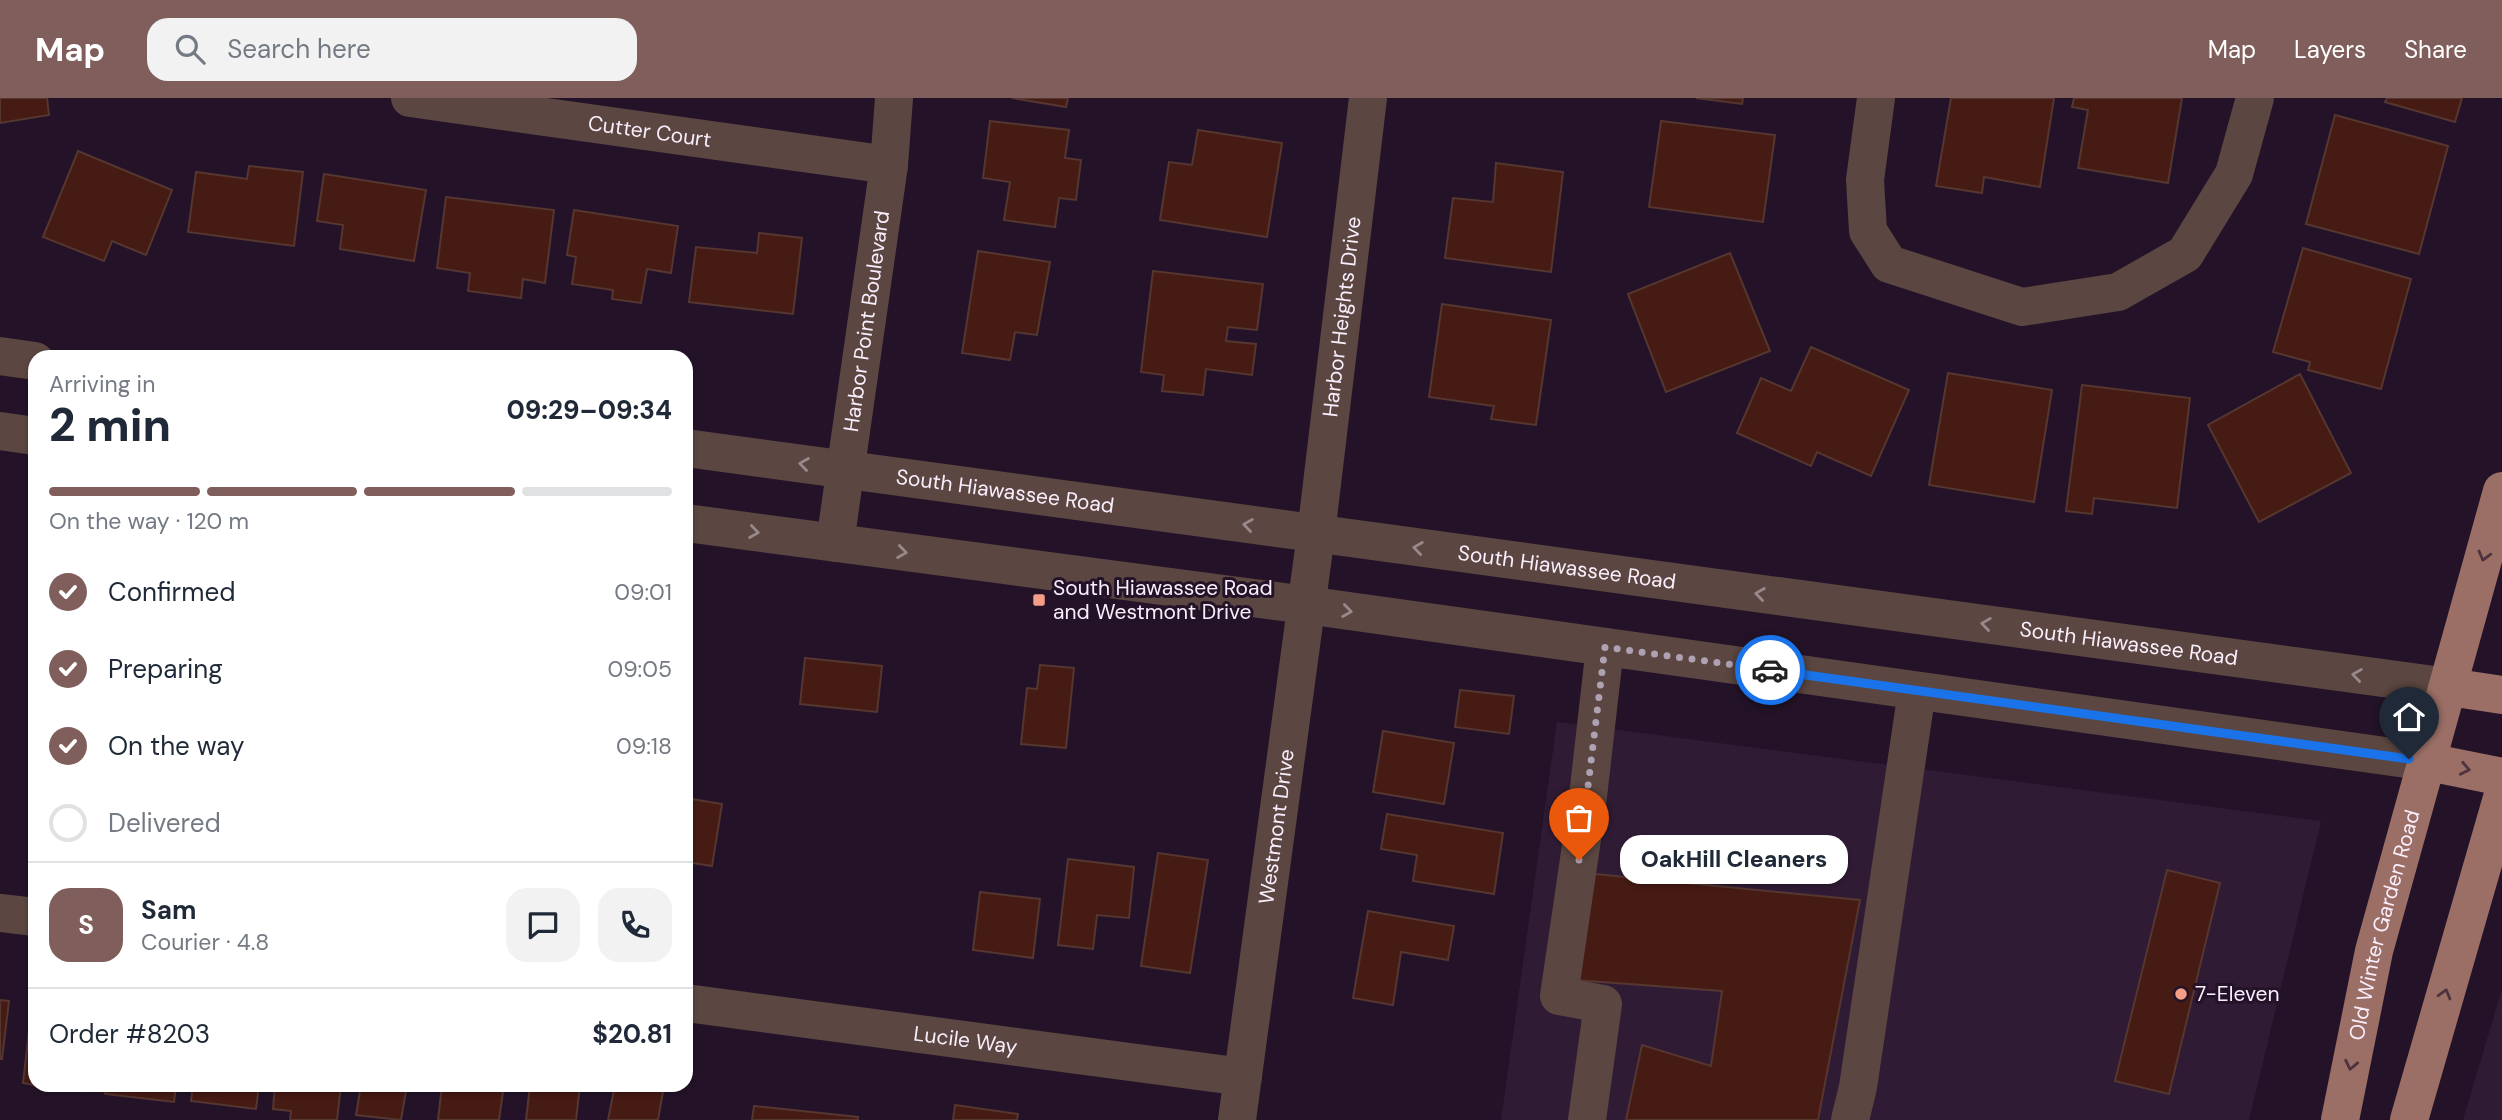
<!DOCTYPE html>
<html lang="en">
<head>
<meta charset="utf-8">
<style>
  body { margin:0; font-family:"DM Sans",sans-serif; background:#f2f2f3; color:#1f2937; height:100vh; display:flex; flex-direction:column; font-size:26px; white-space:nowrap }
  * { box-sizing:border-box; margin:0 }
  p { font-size:23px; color:#747a83 }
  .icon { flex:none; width:38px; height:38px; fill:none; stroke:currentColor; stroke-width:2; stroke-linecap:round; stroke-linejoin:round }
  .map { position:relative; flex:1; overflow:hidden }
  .details { position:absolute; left:28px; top:252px; width:665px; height:742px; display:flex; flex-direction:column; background:#fff; border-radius:21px; box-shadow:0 2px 5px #0004 }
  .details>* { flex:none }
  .pin { position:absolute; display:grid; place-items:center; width:60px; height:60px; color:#fff; margin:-72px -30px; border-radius:50% 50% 50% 0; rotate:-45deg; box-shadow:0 0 7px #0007 }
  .pin .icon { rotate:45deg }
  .courier { position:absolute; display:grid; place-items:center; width:70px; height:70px; margin:-35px; border:5px solid #1a73e8; border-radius:50%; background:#fff; color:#222; box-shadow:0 2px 9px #0007 }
  .bubble { position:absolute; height:49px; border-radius:21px; background:#fff; box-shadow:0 2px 5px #0004; font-size:23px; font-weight:800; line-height:49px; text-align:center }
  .headline em { font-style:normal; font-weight:800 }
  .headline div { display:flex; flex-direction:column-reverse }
  .headline { display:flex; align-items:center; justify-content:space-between; height:119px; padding:0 21px }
  h1 { font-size:46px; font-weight:800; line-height:52px }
  .bar { display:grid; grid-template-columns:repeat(4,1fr); gap:10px 7px; align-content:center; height:84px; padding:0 21px }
  .bar i { height:9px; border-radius:5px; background:#e0e1e3 }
  .bar .on { background:#7f5e5b }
  .bar p { grid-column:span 4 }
  .line { display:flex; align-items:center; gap:18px; padding:0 21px; border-top:2px solid #e0e1e3 }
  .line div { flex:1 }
  .round { display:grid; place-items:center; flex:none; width:74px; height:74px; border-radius:21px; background:#f2f2f3 }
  ol { padding:0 21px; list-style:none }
  li { display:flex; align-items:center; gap:21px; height:77px }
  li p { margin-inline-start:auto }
  li .icon { padding:7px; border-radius:50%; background:#7f5e5b; color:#fff; stroke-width:4 }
  li:last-child { color:#747a83 }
  li i { width:38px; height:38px; border:4px solid #e0e1e3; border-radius:50% }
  header { display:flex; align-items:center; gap:42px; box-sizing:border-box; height:98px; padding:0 35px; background:#7f5e5b; color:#fff }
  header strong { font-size:33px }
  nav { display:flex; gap:38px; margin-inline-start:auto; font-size:24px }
  .search { width:490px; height:63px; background:#f2f2f3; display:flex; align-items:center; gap:18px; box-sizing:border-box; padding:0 24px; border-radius:21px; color:#747a83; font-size:26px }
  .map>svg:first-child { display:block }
  .built { fill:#301b35 }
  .building { fill:#461b13; stroke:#553630; stroke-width:2 }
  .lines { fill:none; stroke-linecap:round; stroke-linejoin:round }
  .minor { stroke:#5b4641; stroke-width:38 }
  .major { stroke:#9b6f66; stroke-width:38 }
  .oneway { stroke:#9a898c }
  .oneway2 { stroke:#4e333e }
  .done { stroke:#aea1b2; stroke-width:7; stroke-dasharray:0 12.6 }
  .route { stroke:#1a73e8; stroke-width:9 }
  .poi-dot { fill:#f49e87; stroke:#241328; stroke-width:2.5 }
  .labels { text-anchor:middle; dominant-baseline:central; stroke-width:6; stroke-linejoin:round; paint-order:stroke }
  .street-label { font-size:21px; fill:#f9eefc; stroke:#241328 }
  .poi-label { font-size:21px; fill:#f9eefc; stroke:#241328; text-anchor:start }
</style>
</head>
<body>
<header>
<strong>Map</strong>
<div class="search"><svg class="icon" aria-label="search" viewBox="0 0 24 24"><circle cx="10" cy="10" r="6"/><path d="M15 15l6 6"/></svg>Search here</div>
<nav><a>Map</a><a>Layers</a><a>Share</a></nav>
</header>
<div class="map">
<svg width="2502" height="1022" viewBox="0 0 2502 1022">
  <rect width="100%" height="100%" fill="#241328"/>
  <!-- built -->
  <g class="built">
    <polygon points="1557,624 2321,723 2249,1022 1501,1022"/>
    <polygon points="2502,891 2502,1022 2463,1022"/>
  </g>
  <!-- building -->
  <g class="building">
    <polygon points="0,0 47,0 49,17 0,25"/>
    <polygon points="1012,0 1068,0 1066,9"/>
    <polygon points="1696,0 1743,0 1742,6"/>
    <polygon points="1951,0 2054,0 2040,89 1984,79 1982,95 1936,88"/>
    <polygon points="2074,0 2182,0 2168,85 2078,70 2088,12 2072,9"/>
    <polygon points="2387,0 2462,0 2455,24 2385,4"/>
    <polygon points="2335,17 2448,48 2419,156 2306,126"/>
    <polygon points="990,23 1069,32 1065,60 1081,62 1076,102 1059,100 1055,129 1004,122 1010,84 983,80"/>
    <polygon points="1661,23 1775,37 1763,124 1649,109"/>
    <polygon points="1198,32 1282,45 1267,139 1160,122 1169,64 1192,67"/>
    <polygon points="78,53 172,92 146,157 112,143 104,163 43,139"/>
    <polygon points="1496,65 1563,74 1551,174 1445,160 1453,100 1493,104"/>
    <polygon points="249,68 303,74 294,148 188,134 196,74 247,81"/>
    <polygon points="324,76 426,92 414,163 340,151 343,127 317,123"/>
    <polygon points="446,99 554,112 545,185 523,181 521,200 468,193 470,175 437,170"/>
    <polygon points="574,112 678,128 671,175 647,171 641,205 612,201 613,192 572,186 576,159 567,157"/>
    <polygon points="759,135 802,140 793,216 689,204 696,149 757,155"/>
    <polygon points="2303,150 2411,181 2381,291 2308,272 2310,264 2273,254"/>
    <polygon points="978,153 1050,164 1037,237 1015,234 1010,262 962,255"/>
    <polygon points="1730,155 1770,253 1666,294 1628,196"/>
    <polygon points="1153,173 1263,186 1257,232 1228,229 1226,243 1256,246 1252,277 1206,271 1203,297 1162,293 1164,277 1141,274"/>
    <polygon points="1442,206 1551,222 1536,327 1491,321 1494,308 1429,299"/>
    <polygon points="1811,249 1909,292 1871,378 1817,354 1811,368 1737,335 1761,280 1791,293"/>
    <polygon points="1948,275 2052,292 2034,404 1929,387"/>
    <polygon points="2300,276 2351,375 2259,424 2208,327"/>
    <polygon points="2082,287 2190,300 2177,410 2094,400 2092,416 2066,413"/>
    <polygon points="805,560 882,568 877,614 800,606"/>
    <polygon points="1040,567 1074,570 1066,650 1021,646 1027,590 1037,591"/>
    <polygon points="1460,592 1514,598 1509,636 1455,629"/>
    <polygon points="1383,633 1454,645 1444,706 1373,694"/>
    <polygon points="686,700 722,706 712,768 686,764"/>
    <polygon points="1387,716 1503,735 1494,796 1413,783 1417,757 1381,751"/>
    <polygon points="1158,755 1208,762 1190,875 1141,868"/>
    <polygon points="1068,761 1134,769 1129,820 1097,817 1093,851 1058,847"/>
    <polygon points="2167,772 2220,785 2169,996 2115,983"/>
    <polygon points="1585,775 1860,802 1818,1022 1626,1022 1642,947 1711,968 1722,893 1575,882"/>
    <polygon points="980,794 1040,801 1033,860 973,852"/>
    <polygon points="1368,813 1454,828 1448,862 1401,854 1393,907 1353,900"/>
    <polygon points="0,902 9,903 2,961 0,961"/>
    <polygon points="32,908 35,908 35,987 23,985"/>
    <polygon points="39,987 86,987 86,993"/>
    <polygon points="107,987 176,987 174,1004 105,996"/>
    <polygon points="193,987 259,987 256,1011 191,1003"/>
    <polygon points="275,987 341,987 337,1022 290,1022 291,1013 273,1011"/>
    <polygon points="361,987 407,987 401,1022 356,1017"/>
    <polygon points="442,987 504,987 499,1022 438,1022"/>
    <polygon points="530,987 580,987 576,1022 526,1022"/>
    <polygon points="615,987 664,988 658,1022 608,1022"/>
    <polygon points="955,1007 1018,1016 1017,1022 953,1022"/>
    <polygon points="754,1008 858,1019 858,1022 752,1022"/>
  </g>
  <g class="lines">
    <!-- minor -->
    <g class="minor">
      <path id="s1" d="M410,0l479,67"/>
      <polyline points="1876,0 1865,82 1868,133 1889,166 2022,209 2118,194 2185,156 2234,76 2255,0"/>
      <polyline points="0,258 35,263"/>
      <polyline points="0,333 35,338"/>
      <path id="s2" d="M686,350l1763,239"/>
      <polyline points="686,425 1306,507 2428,664"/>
      <path id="s3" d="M835,445l54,-378 5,-67"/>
      <polyline points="0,815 35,819"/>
      <path id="s4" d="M686,905l557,74"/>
      <path id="s5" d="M1237,1022l79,-586 52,-436"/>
      <polyline points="1587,1022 1603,906 1559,898 1587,707 1605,549"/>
      <polyline points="1850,1022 1858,989 1917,593"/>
    </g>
    <!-- major -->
    <g class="major">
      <polyline points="2449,589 2502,597"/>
      <polyline points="2428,664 2502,679"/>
      <path id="s6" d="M2340,1022l34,-169 128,-460"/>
      <polyline points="2409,1022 2502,700"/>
    </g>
  </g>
  <!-- one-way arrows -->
  <defs><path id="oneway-chevron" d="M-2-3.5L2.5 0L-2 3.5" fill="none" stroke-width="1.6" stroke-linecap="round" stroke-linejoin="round" transform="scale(1.75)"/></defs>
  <g class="oneway">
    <use href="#oneway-chevron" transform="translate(804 366) rotate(-172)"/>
    <use href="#oneway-chevron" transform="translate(1248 427) rotate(-172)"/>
    <use href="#oneway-chevron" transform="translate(754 434) rotate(8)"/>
    <use href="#oneway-chevron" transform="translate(1418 450) rotate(-172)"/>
    <use href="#oneway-chevron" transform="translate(902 454) rotate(8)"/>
    <use href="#oneway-chevron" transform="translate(1760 496) rotate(-172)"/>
    <use href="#oneway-chevron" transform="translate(1347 513) rotate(8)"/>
    <use href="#oneway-chevron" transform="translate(1986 526) rotate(-172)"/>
    <use href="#oneway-chevron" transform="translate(2357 577) rotate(-172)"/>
  </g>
  <g class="oneway2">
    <use href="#oneway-chevron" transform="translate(2484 458) rotate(105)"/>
    <use href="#oneway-chevron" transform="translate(2465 671) rotate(11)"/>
    <use href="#oneway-chevron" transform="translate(2445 896) rotate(-74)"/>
    <use href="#oneway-chevron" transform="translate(2351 967) rotate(102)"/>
  </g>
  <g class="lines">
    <!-- done -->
    <polyline class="done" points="1579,762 1605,549 1770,572"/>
    <!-- route -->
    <polyline class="route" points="1770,572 2409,661"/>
  </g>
  <!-- markers -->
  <g class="poi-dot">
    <rect x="1032" y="495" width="14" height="14" rx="3.5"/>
    <circle cx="2181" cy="896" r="7"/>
  </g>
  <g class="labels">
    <!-- street labels -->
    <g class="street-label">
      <text stroke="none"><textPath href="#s1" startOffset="242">Cutter Court</textPath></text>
      <text stroke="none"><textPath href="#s5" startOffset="810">Harbor Heights Drive</textPath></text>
      <text stroke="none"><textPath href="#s3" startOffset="224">Harbor Point Boulevard</textPath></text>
      <text stroke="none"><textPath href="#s2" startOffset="322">South Hiawassee Road</textPath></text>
      <text stroke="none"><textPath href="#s2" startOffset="889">South Hiawassee Road</textPath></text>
      <text stroke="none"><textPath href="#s2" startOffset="1456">South Hiawassee Road</textPath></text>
      <text stroke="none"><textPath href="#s5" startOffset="296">Westmont Drive</textPath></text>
      <text stroke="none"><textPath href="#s6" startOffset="200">Old Winter Garden Road</textPath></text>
      <text stroke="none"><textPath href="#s4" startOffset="282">Lucile Way</textPath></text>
    </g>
    <!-- poi labels -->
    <g class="poi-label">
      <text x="1053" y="490">South Hiawassee Road<tspan x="1053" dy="24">and Westmont Drive</tspan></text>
      <text x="2195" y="896">7-Eleven</text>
    </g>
  </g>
</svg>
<div class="pin" style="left:1579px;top:762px;background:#ea580c"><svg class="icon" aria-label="bag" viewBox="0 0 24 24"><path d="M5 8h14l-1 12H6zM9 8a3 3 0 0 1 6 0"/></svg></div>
<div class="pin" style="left:2409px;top:661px;background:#1f2937"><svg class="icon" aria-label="home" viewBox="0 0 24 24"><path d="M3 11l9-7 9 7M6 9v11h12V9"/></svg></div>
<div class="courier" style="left:1770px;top:572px"><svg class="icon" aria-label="car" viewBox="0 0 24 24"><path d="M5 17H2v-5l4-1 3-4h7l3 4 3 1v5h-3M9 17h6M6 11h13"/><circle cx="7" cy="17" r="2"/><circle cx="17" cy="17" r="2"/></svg></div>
<div class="bubble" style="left:1620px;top:737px;width:228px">OakHill Cleaners</div>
<section class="details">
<div class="headline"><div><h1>2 min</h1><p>Arriving in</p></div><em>09:29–09:34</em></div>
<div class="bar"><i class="on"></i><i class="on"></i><i class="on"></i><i></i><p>On the way · 120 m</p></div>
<ol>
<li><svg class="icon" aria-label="check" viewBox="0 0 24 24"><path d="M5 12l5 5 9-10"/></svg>Confirmed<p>09:01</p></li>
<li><svg class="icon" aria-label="check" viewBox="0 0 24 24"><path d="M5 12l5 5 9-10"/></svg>Preparing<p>09:05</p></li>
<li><svg class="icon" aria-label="check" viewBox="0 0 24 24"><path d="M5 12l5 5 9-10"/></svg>On the way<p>09:18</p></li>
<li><i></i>Delivered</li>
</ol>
<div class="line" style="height:126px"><b class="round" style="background:#7f5e5b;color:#fff">S</b><div><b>Sam</b><p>Courier · 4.8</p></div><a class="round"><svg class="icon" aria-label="chat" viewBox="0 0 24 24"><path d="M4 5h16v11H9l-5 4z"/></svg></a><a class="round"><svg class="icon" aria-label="phone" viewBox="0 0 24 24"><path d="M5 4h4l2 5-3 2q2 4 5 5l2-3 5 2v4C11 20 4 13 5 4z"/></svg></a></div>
<div class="line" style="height:91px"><div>Order #8203</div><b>$20.81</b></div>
</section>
</div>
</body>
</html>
